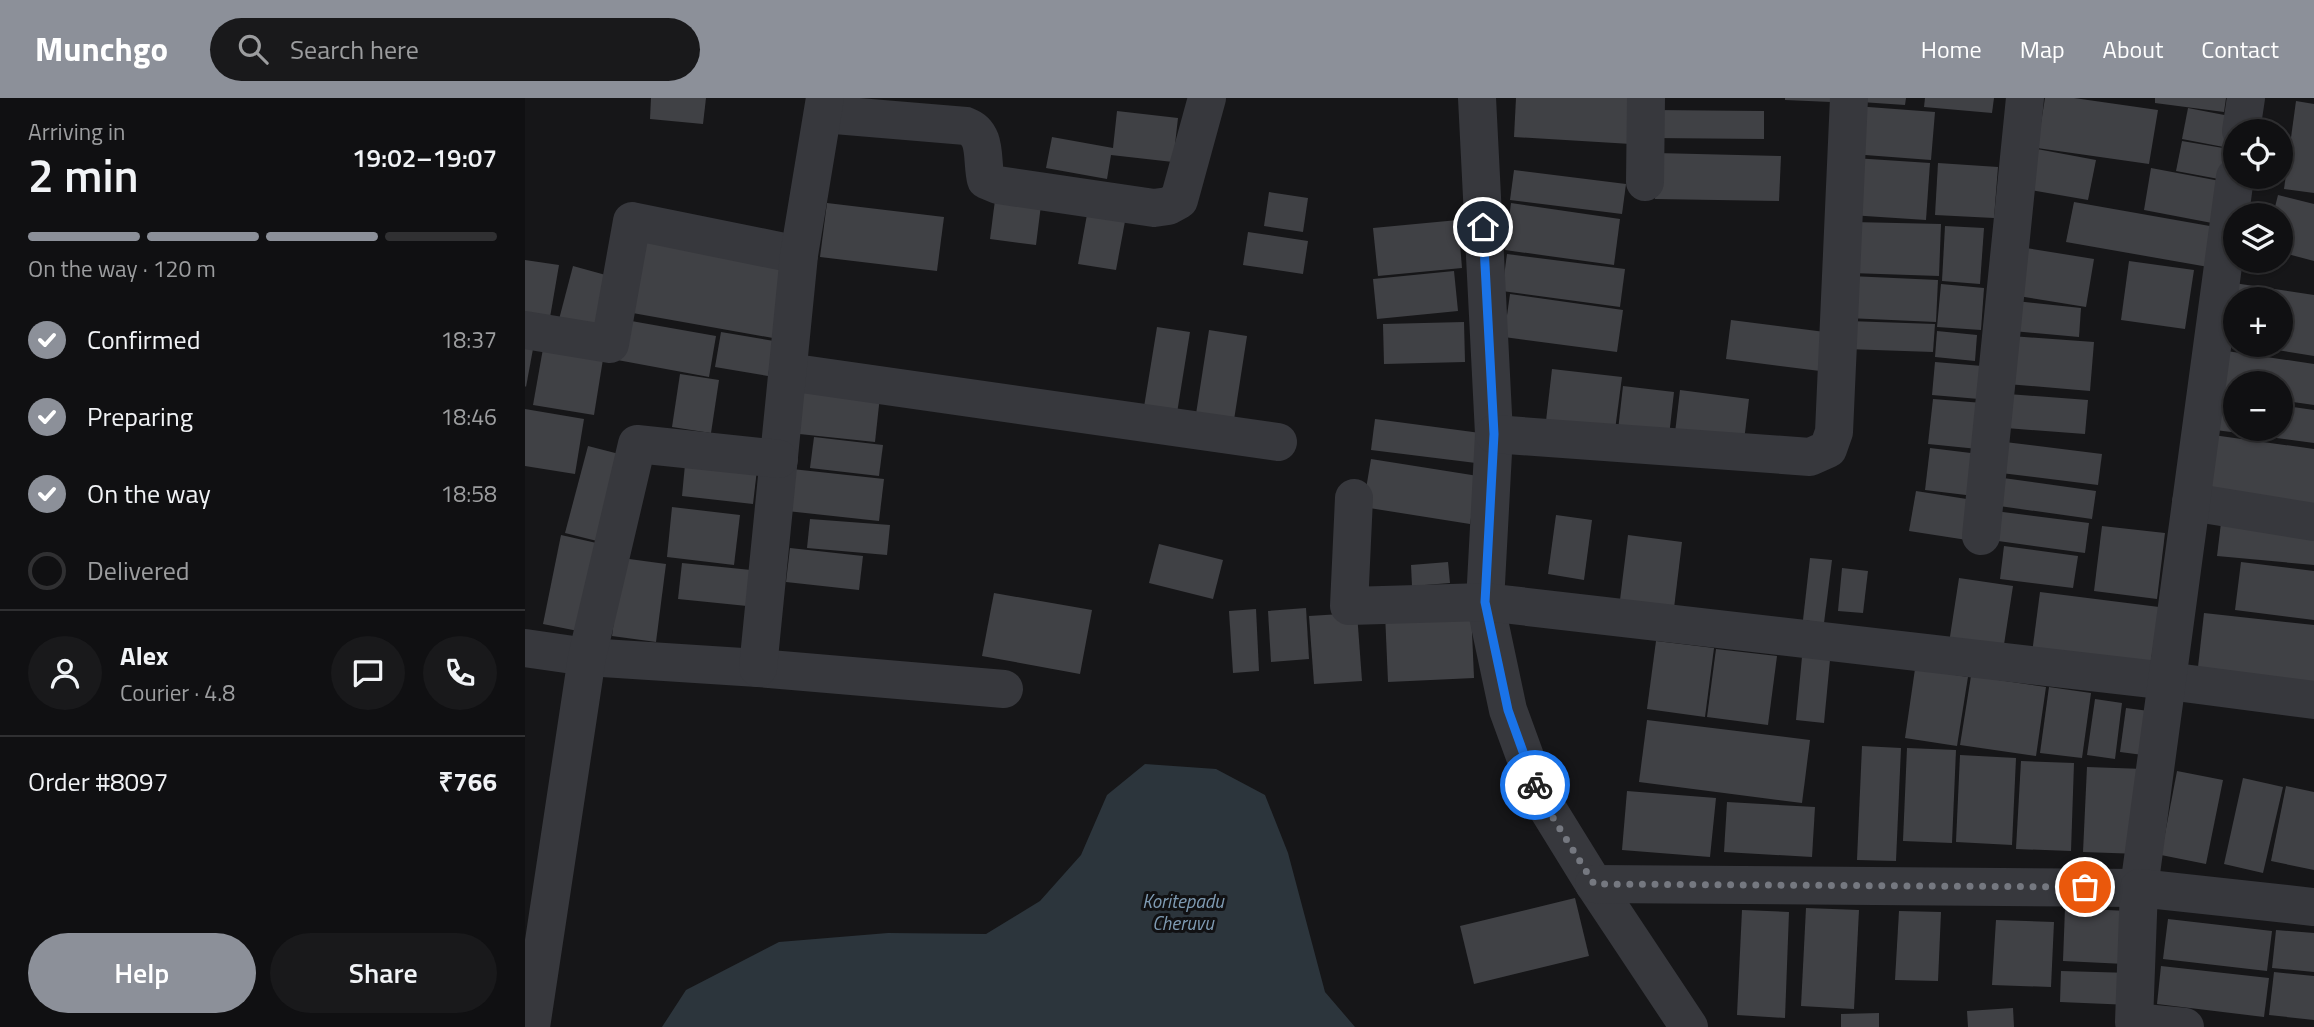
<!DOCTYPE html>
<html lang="en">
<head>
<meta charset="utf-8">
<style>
  body { margin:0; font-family:"Titillium Web",sans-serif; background:#19191b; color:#f1f3f6; height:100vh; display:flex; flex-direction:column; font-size:26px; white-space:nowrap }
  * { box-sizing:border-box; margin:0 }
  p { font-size:23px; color:#9c9d9f }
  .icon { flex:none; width:38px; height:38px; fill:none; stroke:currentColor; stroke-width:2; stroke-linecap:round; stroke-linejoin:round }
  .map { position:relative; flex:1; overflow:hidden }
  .sheet { display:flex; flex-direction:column; background:#101012; width:525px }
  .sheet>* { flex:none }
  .tools { position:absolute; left:1698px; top:21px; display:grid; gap:14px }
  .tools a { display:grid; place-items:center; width:70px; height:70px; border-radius:50%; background:#101012; box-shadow:0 2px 5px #0004,0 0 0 2px #303032; font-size:35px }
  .pin { position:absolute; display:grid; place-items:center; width:60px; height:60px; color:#fff; margin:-30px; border:4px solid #fff; border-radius:50%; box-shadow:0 2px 7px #0007 }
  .courier { position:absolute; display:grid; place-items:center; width:70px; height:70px; margin:-35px; border:5px solid #1a73e8; border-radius:50%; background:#fff; color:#222; box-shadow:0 2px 9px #0007 }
  .overview em { font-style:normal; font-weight:600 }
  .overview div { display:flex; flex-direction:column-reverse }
  .overview { display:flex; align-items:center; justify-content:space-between; height:119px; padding:0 28px }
  h1 { font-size:46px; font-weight:600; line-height:52px }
  .bar { display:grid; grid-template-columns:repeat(4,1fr); gap:10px 7px; align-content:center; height:84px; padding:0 28px }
  .bar i { height:9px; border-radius:5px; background:#303032 }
  .bar .selected { background:#8c9099 }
  .bar p { grid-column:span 4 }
  .line { display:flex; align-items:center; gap:18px; padding:0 28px; border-top:2px solid #303032 }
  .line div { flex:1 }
  .round { display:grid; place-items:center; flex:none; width:74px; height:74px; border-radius:37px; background:#19191b }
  ol { padding:0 28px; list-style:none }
  li { display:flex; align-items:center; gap:21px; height:77px }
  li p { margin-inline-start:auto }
  li .icon { padding:7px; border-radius:50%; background:#8c9099; color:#fff; stroke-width:4 }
  li:last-child { color:#9c9d9f }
  li i { width:38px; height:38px; border:4px solid #303032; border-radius:50% }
  .button { display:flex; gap:14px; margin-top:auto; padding:14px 28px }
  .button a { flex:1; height:80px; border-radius:42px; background:#8c9099; color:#fff; font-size:28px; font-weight:600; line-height:80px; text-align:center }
  .button a+a { background:#19191b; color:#f1f3f6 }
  header { display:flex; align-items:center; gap:42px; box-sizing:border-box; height:98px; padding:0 35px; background:#8c9099; color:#fff }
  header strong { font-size:33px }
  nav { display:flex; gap:38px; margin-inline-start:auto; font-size:24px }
  .search { width:490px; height:63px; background:#19191b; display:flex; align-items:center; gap:18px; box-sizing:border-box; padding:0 24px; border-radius:38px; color:#9c9d9f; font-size:26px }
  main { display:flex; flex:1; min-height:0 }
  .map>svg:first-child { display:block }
  .water { fill:#2c353c }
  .building { fill:#404145 }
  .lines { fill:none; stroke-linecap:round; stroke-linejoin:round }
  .minor { stroke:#37383d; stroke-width:38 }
  .done { stroke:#757880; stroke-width:7; stroke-dasharray:0 12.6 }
  .route { stroke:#1a73e8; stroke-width:9 }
  .labels { text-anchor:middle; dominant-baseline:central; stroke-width:6; stroke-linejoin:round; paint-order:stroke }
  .water-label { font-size:19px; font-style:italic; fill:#7f9bb3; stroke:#111113 }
</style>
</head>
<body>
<header>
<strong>Munchgo</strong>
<div class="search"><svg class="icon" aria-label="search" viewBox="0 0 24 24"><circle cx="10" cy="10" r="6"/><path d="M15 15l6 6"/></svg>Search here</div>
<nav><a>Home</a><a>Map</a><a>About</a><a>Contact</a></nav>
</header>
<main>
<section class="sheet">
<div class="overview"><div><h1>2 min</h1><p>Arriving in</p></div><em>19:02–19:07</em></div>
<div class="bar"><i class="selected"></i><i class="selected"></i><i class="selected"></i><i></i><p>On the way · 120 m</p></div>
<ol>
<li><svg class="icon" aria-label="check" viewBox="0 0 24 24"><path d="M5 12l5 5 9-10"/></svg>Confirmed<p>18:37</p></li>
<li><svg class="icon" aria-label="check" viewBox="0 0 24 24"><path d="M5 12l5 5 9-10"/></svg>Preparing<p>18:46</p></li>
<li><svg class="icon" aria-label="check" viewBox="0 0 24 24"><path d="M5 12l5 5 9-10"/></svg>On the way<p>18:58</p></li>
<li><i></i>Delivered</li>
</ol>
<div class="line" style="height:126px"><a class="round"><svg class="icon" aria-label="person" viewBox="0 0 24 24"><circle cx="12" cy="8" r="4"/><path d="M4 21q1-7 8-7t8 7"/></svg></a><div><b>Alex</b><p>Courier · 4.8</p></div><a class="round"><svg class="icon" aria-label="chat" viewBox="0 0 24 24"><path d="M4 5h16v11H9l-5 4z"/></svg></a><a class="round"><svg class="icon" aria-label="phone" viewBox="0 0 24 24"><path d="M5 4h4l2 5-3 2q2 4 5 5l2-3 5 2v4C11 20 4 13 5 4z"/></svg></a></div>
<div class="line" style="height:91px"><div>Order #8097</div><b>₹766</b></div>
<div class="button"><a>Help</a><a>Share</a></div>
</section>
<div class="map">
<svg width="1789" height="929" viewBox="0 0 1789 929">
  <rect width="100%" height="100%" fill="#161618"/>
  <!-- water -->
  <polygon class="water" points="620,666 691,671 740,697 763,755 800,894 830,929 137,929 161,892 254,844 363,835 461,836 515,803 556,757 582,697"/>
  <!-- building -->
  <g class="building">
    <polygon points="126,0 181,0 178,26 125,21"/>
    <polygon points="991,0 1109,0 1106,46 989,39"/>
    <polygon points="1260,0 1306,0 1306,4 1260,2"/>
    <polygon points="1336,0 1381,0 1380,7 1336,4"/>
    <polygon points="1400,0 1469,0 1467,15 1399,9"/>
    <polygon points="1520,0 1549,0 1633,12 1624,66 1512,50"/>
    <polygon points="1630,0 1701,0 1699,14 1630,5"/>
    <polygon points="1771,3 1789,6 1789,95 1759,91"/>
    <polygon points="1330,8 1410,14 1406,62 1327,56"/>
    <polygon points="1663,10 1715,20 1709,51 1657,41"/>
    <polygon points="1128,12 1239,13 1239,41 1128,40"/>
    <polygon points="592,13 653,20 648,64 586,57 582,81 521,70 527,39 588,50"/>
    <polygon points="1657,43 1704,51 1699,82 1651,73"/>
    <polygon points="1512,51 1571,62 1563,102 1505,92"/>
    <polygon points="1131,55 1256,58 1254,103 1130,101"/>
    <polygon points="1329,60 1405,65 1401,122 1325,117"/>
    <polygon points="1413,65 1473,69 1469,120 1410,117"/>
    <polygon points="1626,70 1695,83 1687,125 1619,112"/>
    <polygon points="989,72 1101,86 1097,116 985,102"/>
    <polygon points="744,94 783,100 778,134 739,128"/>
    <polygon points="1753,97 1789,106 1789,163 1755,154 1755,117 1748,117"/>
    <polygon points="470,102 516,107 511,147 465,141"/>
    <polygon points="1549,104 1696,130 1689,170 1541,144"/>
    <polygon points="302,105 419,119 412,173 295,159"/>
    <polygon points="986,105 1095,121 1089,167 980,152"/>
    <polygon points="563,111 601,118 591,172 553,166"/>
    <polygon points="933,122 937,170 853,178 848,130"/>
    <polygon points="1328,124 1416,126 1414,178 1326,175"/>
    <polygon points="1420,128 1459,130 1455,186 1417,183"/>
    <polygon points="723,134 783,143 778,176 718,167"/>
    <polygon points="116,135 263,162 248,240 102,214"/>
    <polygon points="1495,149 1569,161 1561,209 1487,197"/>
    <polygon points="982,156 1100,171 1095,209 977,193"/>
    <polygon points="0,162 34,167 23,231 0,228"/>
    <polygon points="1604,163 1669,172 1660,231 1596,222"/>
    <polygon points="48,168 88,179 73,239 32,229"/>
    <polygon points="929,173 933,213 852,221 848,181"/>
    <polygon points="1325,178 1413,182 1411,224 1322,220"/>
    <polygon points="1702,184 1789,197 1789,258 1728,248 1755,247 1755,201 1710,201 1710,245 1693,243"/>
    <polygon points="1416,186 1459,190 1456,232 1412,229"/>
    <polygon points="985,196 1098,212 1092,254 979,239"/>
    <polygon points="1491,203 1556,210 1554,239 1488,233"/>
    <polygon points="95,221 191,238 184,279 87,261"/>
    <polygon points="1206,222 1300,234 1295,273 1201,261"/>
    <polygon points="1323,223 1410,226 1408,254 1321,251"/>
    <polygon points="939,224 940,264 859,266 858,226"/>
    <polygon points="632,229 665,234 652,315 619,309"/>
    <polygon points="684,232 722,238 709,322 671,316"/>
    <polygon points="1412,233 1452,237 1450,263 1410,259"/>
    <polygon points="196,234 249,243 243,278 190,269"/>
    <polygon points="0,238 10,240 1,289 0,288"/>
    <polygon points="1486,238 1569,244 1565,293 1482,286"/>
    <polygon points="19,245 79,255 69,317 8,307"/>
    <polygon points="1695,252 1789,266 1789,307 1755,302 1755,285 1710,285 1710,296 1688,292"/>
    <polygon points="1410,264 1457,268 1454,301 1407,297"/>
    <polygon points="1027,271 1097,279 1090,332 1021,323"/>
    <polygon points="155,276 194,282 186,335 147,329"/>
    <polygon points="1098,288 1149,294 1144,338 1093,332"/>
    <polygon points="270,289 355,298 350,344 265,335"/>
    <polygon points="1155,292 1224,301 1219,343 1150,335"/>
    <polygon points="1483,296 1563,302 1560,336 1481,330"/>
    <polygon points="1687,298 1710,301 1710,331 1755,331 1755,307 1789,312 1789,345 1683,331"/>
    <polygon points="1408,301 1458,305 1453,351 1403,346"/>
    <polygon points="0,311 59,321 50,376 0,368"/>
    <polygon points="850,321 963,336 959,366 846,352"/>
    <polygon points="1688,337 1789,351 1789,412 1679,397"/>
    <polygon points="289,339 358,347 354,378 285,370"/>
    <polygon points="1480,344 1577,356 1573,387 1476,375"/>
    <polygon points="63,348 98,357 76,444 40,435"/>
    <polygon points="1405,350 1454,356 1449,398 1400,392"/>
    <polygon points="161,356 233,363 228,406 157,398"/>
    <polygon points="846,361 953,378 945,426 838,409"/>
    <polygon points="267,371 359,381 354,423 262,413"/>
    <polygon points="1471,379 1571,393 1567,421 1467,407"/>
    <polygon points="1391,393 1448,402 1442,442 1384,433"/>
    <polygon points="147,409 215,417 209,467 142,459"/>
    <polygon points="1470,413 1564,425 1560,455 1466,442"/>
    <polygon points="1031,417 1067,422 1059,482 1023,476"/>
    <polygon points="285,421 365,427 362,457 282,450"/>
    <polygon points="1696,425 1789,433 1789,467 1692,458"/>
    <polygon points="1577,428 1640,435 1632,501 1569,493"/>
    <polygon points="36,437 76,446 58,534 18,526"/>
    <polygon points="1103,437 1157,444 1149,510 1095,502"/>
    <polygon points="634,446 698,462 688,501 624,485"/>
    <polygon points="1479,448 1553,458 1548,490 1475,481"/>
    <polygon points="265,450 338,458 334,492 261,484"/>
    <polygon points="97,460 141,466 131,544 87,538"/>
    <polygon points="1285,460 1307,462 1299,525 1278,522"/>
    <polygon points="923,464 925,485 887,488 886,467"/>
    <polygon points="1716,464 1789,473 1789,522 1710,512"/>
    <polygon points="157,465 226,472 222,508 153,501"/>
    <polygon points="1317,470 1343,473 1338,515 1313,513"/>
    <polygon points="1434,480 1488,488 1478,553 1424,545"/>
    <polygon points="1515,494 1634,509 1625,569 1507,555"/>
    <polygon points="469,495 567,512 555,576 457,558"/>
    <polygon points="781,510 784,561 746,564 743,513"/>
    <polygon points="731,511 734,573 708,575 704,513"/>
    <polygon points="946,511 949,580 863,584 860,515"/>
    <polygon points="832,515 837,583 789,586 784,518"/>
    <polygon points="1679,515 1789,527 1789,590 1672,578"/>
    <polygon points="1131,543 1189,550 1180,619 1122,611"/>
    <polygon points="1191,551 1252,558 1243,627 1182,619"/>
    <polygon points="1277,559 1305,562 1299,625 1271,622"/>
    <polygon points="1390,571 1443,579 1432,648 1380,640"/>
    <polygon points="1446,578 1521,589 1511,658 1435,647"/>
    <polygon points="1524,589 1566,595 1557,660 1515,655"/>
    <polygon points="1570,601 1597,605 1590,661 1562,657"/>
    <polygon points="1601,610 1624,613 1618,657 1595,654"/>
    <polygon points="1122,622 1285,642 1277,705 1114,684"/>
    <polygon points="1337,648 1376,650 1371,763 1332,762"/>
    <polygon points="1382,650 1431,652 1427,745 1378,743"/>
    <polygon points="1435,657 1491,660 1487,747 1431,744"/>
    <polygon points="1496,663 1549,665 1546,753 1491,751"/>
    <polygon points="1562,669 1619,671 1615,756 1558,754"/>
    <polygon points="1652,673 1698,682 1681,766 1636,757"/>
    <polygon points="1718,680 1758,689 1738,775 1699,766"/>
    <polygon points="1761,688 1789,694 1789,772 1746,763"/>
    <polygon points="1102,693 1191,700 1185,759 1097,752"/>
    <polygon points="1202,704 1290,709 1287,759 1199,754"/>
    <polygon points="1050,800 1064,858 949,886 935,828"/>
    <polygon points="1281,810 1334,812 1329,911 1276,908"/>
    <polygon points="1540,810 1603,813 1600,866 1538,863"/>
    <polygon points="1217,812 1264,814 1260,920 1212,917"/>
    <polygon points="1374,813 1416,814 1413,883 1370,882"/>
    <polygon points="1643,821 1747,833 1742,873 1638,861"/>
    <polygon points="1471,822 1529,824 1526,889 1467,887"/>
    <polygon points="1751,832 1789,835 1789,874 1747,870"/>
    <polygon points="1636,868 1744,880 1739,919 1632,906"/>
    <polygon points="1536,873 1607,875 1606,907 1535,904"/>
    <polygon points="1749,874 1789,878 1789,922 1744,917"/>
    <polygon points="1488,910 1489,929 1443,929 1442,913"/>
    <polygon points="1354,915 1354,929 1316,929 1316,916"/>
  </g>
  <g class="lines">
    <!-- minor -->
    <g class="minor">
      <polyline points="952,0 969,336 960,504 983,612 1014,697 1069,786 1164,929"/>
      <path d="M298,16l143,12c22,8 15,34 20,54l12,5 156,23 14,-2 11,-6 28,-102"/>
      <polyline points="1716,33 1721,0"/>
      <polyline points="1120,84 1121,0"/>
      <polyline points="0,232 85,246 107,123 274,157"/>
      <polyline points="263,274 753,344"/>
      <polyline points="969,336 1285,359 1303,351 1309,334 1324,0"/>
      <polyline points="829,400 824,508 960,504 1643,583 1789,602"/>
      <polyline points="1666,404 1789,424"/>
      <polyline points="1456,438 1500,0"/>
      <polyline points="0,550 62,559 233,570 479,591"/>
      <polyline points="233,570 274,157 300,0"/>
      <polyline points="1069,786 1614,790 1710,79"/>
      <polyline points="6,929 62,559 112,346 254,361"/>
      <polyline points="1660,929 1609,924 1614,790 1789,809"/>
    </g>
  </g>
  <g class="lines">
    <!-- done -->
    <polyline class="done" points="1010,687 1014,697 1069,786 1560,789"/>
    <!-- route -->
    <polyline class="route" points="958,129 969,336 960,504 983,612 1010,687"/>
  </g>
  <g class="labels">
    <!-- water labels -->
    <g class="water-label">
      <text x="658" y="802">Koritepadu<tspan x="658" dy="22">Cheruvu</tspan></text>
    </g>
  </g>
</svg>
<div class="tools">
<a><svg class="icon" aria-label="locate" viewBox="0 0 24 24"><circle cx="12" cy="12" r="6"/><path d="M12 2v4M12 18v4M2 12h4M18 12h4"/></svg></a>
<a><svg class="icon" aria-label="layers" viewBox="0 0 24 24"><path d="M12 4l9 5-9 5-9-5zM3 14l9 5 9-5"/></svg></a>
<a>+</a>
<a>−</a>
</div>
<div class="pin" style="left:1560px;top:789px;background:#ea580c"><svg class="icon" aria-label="bag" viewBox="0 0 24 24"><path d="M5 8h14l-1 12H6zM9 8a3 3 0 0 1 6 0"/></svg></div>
<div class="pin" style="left:958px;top:129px;background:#1f2937"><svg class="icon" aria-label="home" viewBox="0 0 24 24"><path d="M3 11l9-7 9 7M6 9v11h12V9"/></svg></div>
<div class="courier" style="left:1010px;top:687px"><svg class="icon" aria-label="bike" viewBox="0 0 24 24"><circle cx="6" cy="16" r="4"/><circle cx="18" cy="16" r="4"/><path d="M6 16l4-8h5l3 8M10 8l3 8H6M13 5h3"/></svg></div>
</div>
</main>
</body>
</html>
